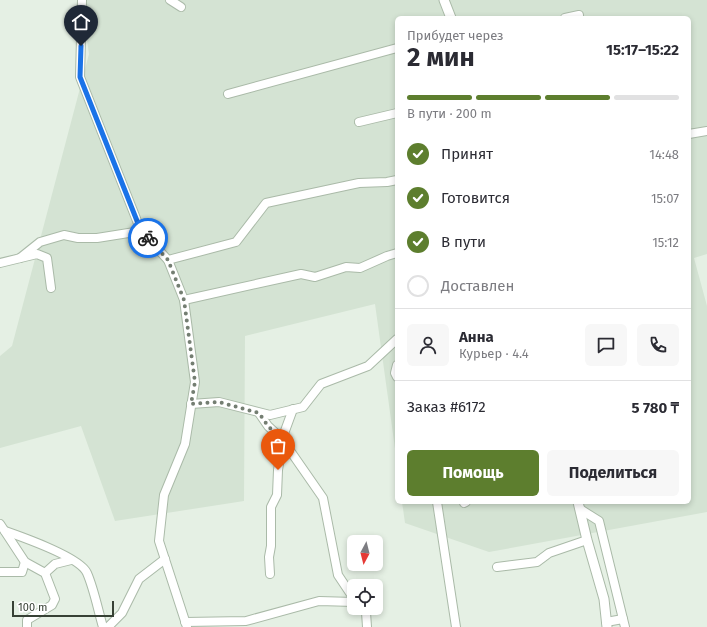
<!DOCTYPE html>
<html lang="ru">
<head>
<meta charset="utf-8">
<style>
  body { margin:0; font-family:"Fira Sans",sans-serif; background:#f7f7f7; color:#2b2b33; height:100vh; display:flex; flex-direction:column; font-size:15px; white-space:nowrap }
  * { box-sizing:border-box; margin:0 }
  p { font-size:13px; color:#7c7c81 }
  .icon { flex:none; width:22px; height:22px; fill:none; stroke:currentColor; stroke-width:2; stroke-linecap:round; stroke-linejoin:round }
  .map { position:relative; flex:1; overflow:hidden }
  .details { position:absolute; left:395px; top:16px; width:296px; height:488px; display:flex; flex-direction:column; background:#fff; border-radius:6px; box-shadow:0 2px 6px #0003 }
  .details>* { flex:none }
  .needle { width:26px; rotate:187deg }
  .tools { position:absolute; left:347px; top:535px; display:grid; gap:8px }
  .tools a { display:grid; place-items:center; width:36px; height:36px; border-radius:6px; background:#fff; box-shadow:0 2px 6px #0003; font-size:20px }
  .scale { position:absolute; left:12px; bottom:10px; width:102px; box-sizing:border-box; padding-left:4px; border:2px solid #374135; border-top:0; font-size:11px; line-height:14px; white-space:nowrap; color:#374135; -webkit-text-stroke:3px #fff; paint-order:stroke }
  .pin { position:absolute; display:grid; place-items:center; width:34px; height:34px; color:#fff; margin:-41px -17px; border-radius:50% 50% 50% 0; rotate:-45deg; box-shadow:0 0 4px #0007 }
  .pin .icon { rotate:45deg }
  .courier { position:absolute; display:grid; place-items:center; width:40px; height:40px; margin:-20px; border:3px solid #1a73e8; border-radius:50%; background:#fff; color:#222; box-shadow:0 1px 5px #0007 }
  .head em { font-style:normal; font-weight:700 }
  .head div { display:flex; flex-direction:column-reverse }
  .head { display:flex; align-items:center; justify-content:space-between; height:68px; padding:0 12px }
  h1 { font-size:26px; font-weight:700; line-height:30px }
  .bar { display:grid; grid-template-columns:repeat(4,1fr); gap:6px 4px; align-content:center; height:48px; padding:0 12px }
  .bar i { height:5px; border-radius:3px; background:#e1e1e2 }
  .bar .selected { background:#5d7e2e }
  .bar p { grid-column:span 4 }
  .line { display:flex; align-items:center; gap:10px; padding:0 12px; border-top:1px solid #e1e1e2 }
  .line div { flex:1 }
  .round { display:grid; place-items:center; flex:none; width:42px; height:42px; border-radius:6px; background:#f7f7f7 }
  ol { padding:0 12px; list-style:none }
  li { display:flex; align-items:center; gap:12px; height:44px }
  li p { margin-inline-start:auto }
  li .icon { padding:4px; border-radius:50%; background:#5d7e2e; color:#fff; stroke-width:4 }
  li:last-child { color:#7c7c81 }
  li i { width:22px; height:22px; border:2px solid #e1e1e2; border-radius:50% }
  .button { display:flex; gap:8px; margin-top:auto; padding:8px 12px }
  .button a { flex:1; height:46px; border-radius:6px; background:#5d7e2e; color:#fff; font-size:16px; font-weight:700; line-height:46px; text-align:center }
  .button a+a { background:#f7f7f7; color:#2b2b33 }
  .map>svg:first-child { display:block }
  .residential { fill:#d4e3d3 }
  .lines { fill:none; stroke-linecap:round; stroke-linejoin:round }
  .minor-casing { stroke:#aabaa8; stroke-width:10 }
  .tertiary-casing { stroke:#aabaa8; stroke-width:11 }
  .minor { stroke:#fff; stroke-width:8 }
  .tertiary { stroke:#fff; stroke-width:9 }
  .done { stroke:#747e72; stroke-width:4; stroke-dasharray:0 7.2 }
  .route { stroke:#1a73e8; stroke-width:5 }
</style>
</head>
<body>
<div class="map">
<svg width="707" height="627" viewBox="0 0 707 627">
  <rect width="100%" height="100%" fill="#e5f0e4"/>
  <!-- residential -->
  <polygon class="residential" points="81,0 707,0 707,254 694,258 707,306 707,512 489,552 405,523 402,502 689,502 689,18 397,18 397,463 375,304 245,336 244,501 115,521 81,426 0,448 0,356 12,346 89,54"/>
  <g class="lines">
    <defs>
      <g id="minor">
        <polyline points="170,0 181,7"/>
        <polyline points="565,18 579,15"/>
        <polyline points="228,94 397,48"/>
        <polyline points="359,122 397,113"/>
        <polyline points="689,134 707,131"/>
        <polyline points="141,231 168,260 184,300 195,382 185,444 164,495 159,541 187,627"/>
        <polyline points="20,258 40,242 64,235 78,238 97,238 141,231 80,77 82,0"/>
        <polyline points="168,260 236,242 266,203 359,183 387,182 397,180"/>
        <polyline points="0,263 37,254 47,258 51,288"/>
        <polyline points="184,300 301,274 315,277 346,267 360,268 387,256 397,253"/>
        <polyline points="397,365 395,373 397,377"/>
        <polyline points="191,404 219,402 270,415 303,407 321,384 368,366 397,339"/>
        <polyline points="293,409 282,439 323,498 338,575 354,599"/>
        <polyline points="259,413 268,426 282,439"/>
        <polyline points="437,502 456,627"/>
        <polyline points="464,503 466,502"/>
        <polyline points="580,509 599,521 623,619 606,622"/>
        <polyline points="0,524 25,562 45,573 55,599 52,605 27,620 27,627"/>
        <path d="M5,531c17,6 75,26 82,42 7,16 11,37 16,54"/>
        <polyline points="497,567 537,562 549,553 587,540"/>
        <polyline points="0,572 22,572 25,562"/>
        <polyline points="45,573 55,564 71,560"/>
        <polyline points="270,574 269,557 271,546 271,507 277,495 278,470 283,440"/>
        <polyline points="362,608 366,612 367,627"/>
        <polyline points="623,619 625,627"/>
        <polyline points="185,622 246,621 319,601 354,602"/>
        <polyline points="108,627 122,613 139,579 165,559"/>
      </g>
      <g id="tertiary">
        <polyline points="444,0 451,18"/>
        <polyline points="578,502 587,540 604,599 607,627"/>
      </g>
    </defs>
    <!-- minor casing -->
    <use href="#minor" class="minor-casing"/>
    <!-- tertiary casing -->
    <use href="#tertiary" class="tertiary-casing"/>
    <!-- minor -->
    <use href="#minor" class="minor"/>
    <!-- tertiary -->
    <use href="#tertiary" class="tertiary"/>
  </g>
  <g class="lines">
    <!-- done -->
    <polyline class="done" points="148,238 168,260 184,300 195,382 191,404 219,402 259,413 268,426 283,440 278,470"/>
    <!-- route -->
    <polyline class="route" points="81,46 80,77 141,231 148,238"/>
  </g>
</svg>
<div class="tools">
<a><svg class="needle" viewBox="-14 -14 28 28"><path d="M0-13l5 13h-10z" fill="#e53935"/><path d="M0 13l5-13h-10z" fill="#7c7c81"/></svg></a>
<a><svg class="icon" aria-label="locate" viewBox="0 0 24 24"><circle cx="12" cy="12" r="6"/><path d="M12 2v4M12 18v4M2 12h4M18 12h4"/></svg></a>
</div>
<div class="scale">100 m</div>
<div class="pin" style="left:278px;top:470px;background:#ea580c"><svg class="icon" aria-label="bag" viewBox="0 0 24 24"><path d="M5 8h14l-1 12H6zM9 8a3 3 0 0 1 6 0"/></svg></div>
<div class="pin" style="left:81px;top:46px;background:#1f2937"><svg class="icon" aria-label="home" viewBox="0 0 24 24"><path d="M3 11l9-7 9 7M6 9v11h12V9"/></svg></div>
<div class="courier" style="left:148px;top:238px"><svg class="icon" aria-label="bike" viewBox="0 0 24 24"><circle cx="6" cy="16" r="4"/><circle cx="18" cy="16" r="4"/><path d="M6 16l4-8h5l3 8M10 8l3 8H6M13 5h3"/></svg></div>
<section class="details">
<div class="head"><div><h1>2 мин</h1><p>Прибудет через</p></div><em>15:17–15:22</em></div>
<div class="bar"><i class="selected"></i><i class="selected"></i><i class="selected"></i><i></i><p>В пути · 200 m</p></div>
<ol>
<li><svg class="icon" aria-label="check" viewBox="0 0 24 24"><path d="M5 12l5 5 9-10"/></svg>Принят<p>14:48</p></li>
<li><svg class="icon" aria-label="check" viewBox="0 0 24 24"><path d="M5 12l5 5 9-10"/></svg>Готовится<p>15:07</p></li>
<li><svg class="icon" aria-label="check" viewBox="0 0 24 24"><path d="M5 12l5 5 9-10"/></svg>В пути<p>15:12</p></li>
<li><i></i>Доставлен</li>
</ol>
<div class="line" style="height:72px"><a class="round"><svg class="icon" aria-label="person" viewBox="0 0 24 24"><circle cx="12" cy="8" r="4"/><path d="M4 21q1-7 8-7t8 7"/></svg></a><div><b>Анна</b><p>Курьер · 4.4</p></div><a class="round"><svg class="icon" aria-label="chat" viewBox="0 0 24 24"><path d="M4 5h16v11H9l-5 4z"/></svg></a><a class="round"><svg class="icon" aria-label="phone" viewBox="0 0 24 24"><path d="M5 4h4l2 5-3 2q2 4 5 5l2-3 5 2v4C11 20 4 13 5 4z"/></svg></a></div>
<div class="line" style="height:52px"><div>Заказ #6172</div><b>5 780 ₸</b></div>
<div class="button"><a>Помощь</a><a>Поделиться</a></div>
</section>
</div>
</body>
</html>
